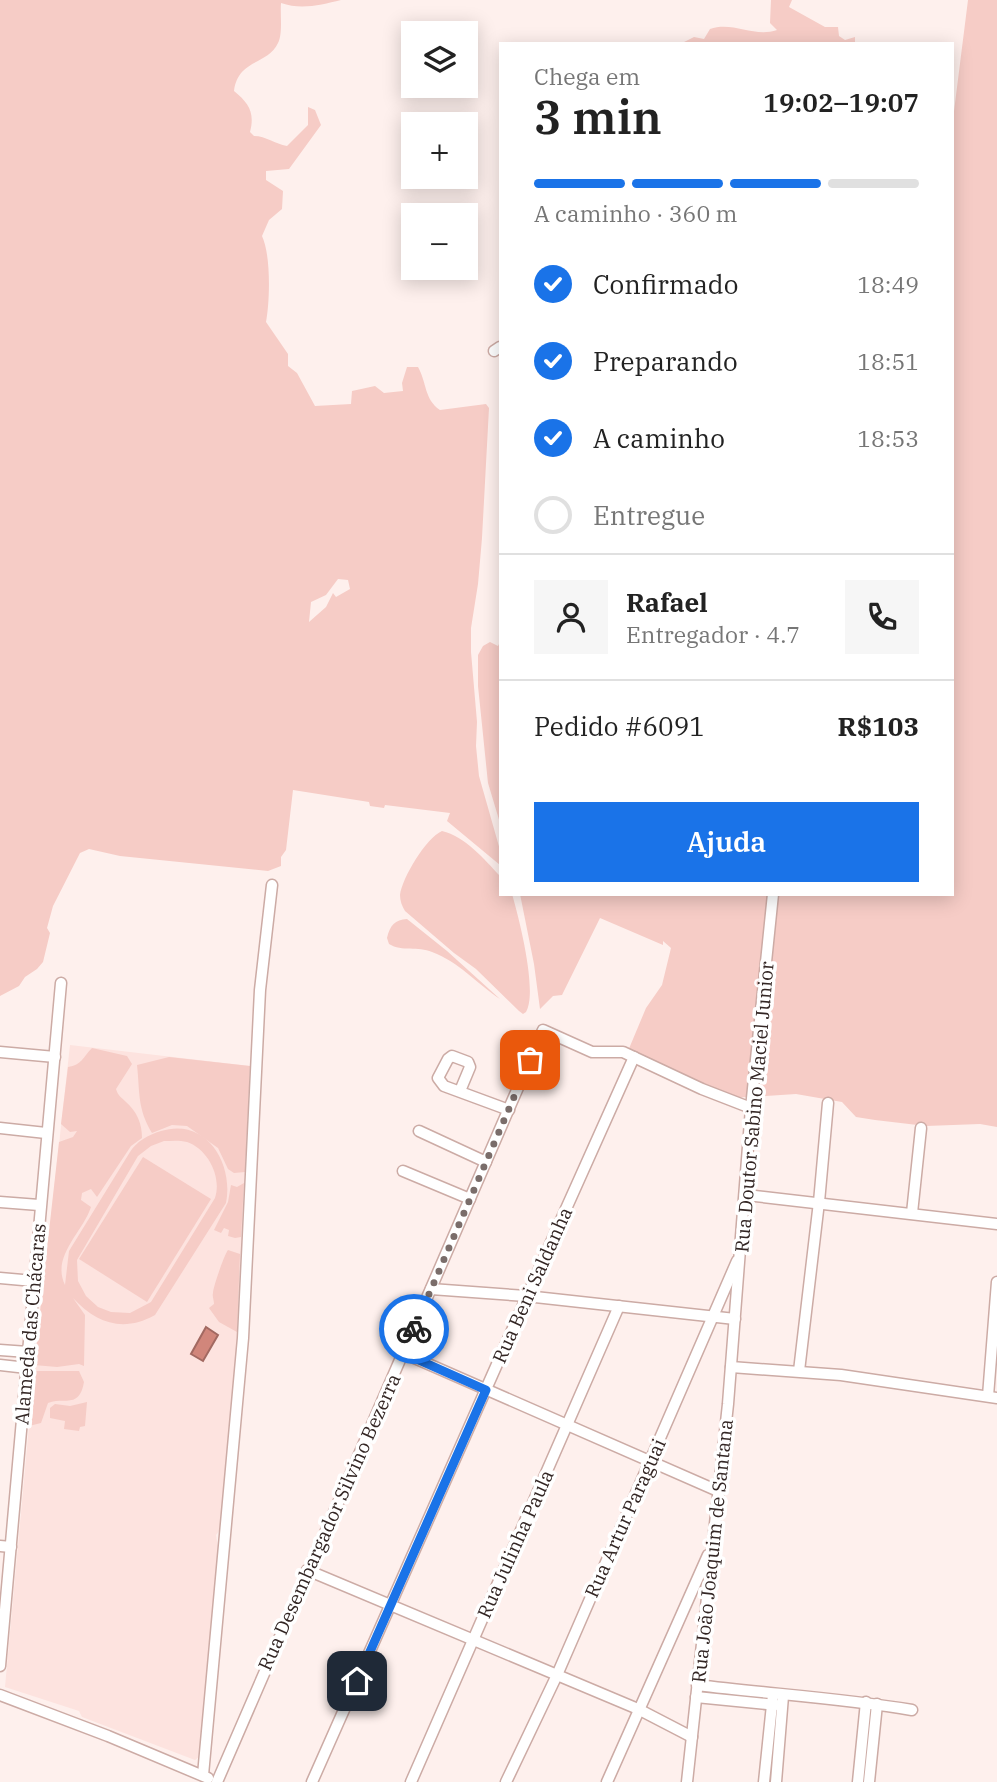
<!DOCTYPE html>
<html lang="pt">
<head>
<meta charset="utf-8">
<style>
  body { margin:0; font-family:"IBM Plex Serif",serif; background:#f6f6f6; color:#222; height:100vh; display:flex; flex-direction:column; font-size:26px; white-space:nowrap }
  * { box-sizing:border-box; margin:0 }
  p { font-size:23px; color:#767676 }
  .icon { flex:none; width:38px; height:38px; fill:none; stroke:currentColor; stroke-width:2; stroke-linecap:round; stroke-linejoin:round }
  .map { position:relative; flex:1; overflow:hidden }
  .sheet { position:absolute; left:499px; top:42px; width:455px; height:854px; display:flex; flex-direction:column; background:#fff; border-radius:0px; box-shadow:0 4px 18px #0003 }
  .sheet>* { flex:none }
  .buttons { position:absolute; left:401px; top:21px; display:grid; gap:14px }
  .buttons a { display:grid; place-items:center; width:77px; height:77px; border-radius:0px; background:#fff; box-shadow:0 4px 18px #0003; font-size:35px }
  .pin { position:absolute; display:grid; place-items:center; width:60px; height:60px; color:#fff; margin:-30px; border-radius:14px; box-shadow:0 4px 10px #0006 }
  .courier { position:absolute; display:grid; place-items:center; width:70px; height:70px; margin:-35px; border:5px solid #1a73e8; border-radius:50%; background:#fff; color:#222; box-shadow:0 2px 9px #0007 }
  .overview em { font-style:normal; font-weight:600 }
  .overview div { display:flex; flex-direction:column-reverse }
  .overview { display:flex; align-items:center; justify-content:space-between; height:119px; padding:0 35px }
  h1 { font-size:46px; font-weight:600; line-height:52px }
  .bar { display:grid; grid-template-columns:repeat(4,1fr); gap:10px 7px; align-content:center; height:84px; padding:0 35px }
  .bar i { height:9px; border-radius:5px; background:#e0e0e0 }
  .bar .active { background:#1a73e8 }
  .bar p { grid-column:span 4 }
  .line { display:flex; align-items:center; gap:18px; padding:0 35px; border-top:2px solid #e0e0e0 }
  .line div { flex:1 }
  .round { display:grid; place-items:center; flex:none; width:74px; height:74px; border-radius:0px; background:#f6f6f6 }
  ol { padding:0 35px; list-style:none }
  li { display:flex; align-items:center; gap:21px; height:77px }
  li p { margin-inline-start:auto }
  li .icon { padding:7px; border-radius:50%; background:#1a73e8; color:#fff; stroke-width:4 }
  li:last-child { color:#767676 }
  li i { width:38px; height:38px; border:4px solid #e0e0e0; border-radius:50% }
  .action { display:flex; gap:14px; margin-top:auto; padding:14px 35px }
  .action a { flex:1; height:80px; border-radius:0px; background:#1a73e8; color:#fff; font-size:28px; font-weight:600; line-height:80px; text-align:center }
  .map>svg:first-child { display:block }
  .built { fill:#fde3df }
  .green { fill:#f6ccc6; fill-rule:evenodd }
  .water { fill:#d1867b; stroke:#a26961; stroke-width:2 }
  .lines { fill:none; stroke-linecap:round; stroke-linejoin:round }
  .minor-casing { stroke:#ccaba5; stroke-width:13 }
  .minor { stroke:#fff; stroke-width:10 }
  .done { stroke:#7a6d6a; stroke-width:7; stroke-dasharray:0 12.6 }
  .route { stroke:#1a73e8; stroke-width:9 }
  .labels { text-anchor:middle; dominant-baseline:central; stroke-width:7; stroke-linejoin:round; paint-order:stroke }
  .street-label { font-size:19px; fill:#332624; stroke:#fff }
</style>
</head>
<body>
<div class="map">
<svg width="997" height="1782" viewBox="0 0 997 1782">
  <rect width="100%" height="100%" fill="#fef0ed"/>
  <!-- built -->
  <polygon class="built" points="70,1045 250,1066 236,1357 222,1527 216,1535 219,1553 199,1757 195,1760 82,1717 79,1711 5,1687 34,1371"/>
  <!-- green -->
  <g class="green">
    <path d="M0,0h341c-20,5 -40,10 -60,3 -1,11 2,30 -3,40 -10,22 -40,16 -44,48 15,12 21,22 16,41l4,4c12,0 21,8 33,10l21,-21v-18l7,3 6,15 -32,44 -23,2v9l17,11 -1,18 -13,11 -7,16c9,19 8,65 4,86l22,32v12l9,7 18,33 36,-2 1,-13 23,-5 9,7 19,-2 -1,-8 5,-16h11c9,16 6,32 22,43l46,-6 3,4 -7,130 -4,46 -7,44v24l6,70 -1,24 3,30 21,74v15l-53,-44 3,-8 -65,-8 -1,3 -14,-2 -1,-4 -76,-12 -7,60 -5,7v9l-13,5 -148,-15 -31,-7 -9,4 -27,53 -6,22 3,5 -7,29 -6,7 -12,8 -6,9 -19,10zM338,579l10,1 2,9 -14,8 -3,-4 -7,14 -17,15 2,-20 15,-7z"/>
    <path d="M771,0h21l-3,7 36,20h13l1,9 6,4 10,-3v7h-175l14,-7 10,2 6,-10c23,-8 44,9 67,1l-7,-7z"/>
    <polygon points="968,0 997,0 997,1127 980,1124 926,1126 875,1120 856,1117 842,1102 796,1094 732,1098 628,1051 646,1008 662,985 671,948 663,941 663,945 600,918 562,995 553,996 540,1009 534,964 520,894 952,894 952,127"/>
    <polygon points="490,642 498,646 500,642 500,823 488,783 478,686 478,655 483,646"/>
    <path d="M442,831c23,5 43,29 58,45v18h12c7,24 26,98 14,118l-3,2 -4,-3 -43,-42 -22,-16 -49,-42c-3,-5 -5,-10 -5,-16 2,-17 26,-57 42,-64z"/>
    <path d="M407,919l40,32 53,48c-24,-16 -41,-37 -68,-47 -14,-6 -30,0 -43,-8l-2,-6c3,-13 8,-18 20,-19z"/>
    <path d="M92,1048l35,8 5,8 -16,25c2,7 5,8 10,13 11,10 16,21 16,36l-11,8 -34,51 -6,-8 -9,4 -1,7 10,7c-8,25 -40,49 -26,78l4,-34 61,-99c7,-11 18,-17 31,-21 45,-14 73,32 65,72l-71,112c-32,18 -59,8 -82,-17l12,17 -1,51 -5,-2 -22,3 -23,-2 25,-223 14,-5 4,-6 -7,1 -9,-8 7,-57c14,-2 15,-10 24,-19zM164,1141c7,0 15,-1 23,1 21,7 35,35 28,56l-64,104 -21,11 -19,-1 -13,-5 -12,-11 -8,-15 -1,-21 61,-104 13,-10z"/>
    <path d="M169,1057l81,9 -5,106 -11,1 -6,-4 -10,-21 -31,-22 -15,-1 -20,8c-15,-25 -12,-41 -15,-68z"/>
    <polygon points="143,1157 211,1199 147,1302 79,1259"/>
    <polygon points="244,1183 241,1237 235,1238 228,1236 229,1230 224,1228 221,1233 214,1230 228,1202 231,1185 237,1187"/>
    <path d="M228,1250l12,4 -3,78 -18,-10 -10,-14 5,-4c0,-4 -2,-8 -1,-11 0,-6 12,-40 15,-43z"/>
    <path d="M34,1371h45l5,11c-5,28 -20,14 -36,21l-7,20 -12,3z"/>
    <polygon points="87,1402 85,1426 80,1427 79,1431 64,1429 65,1421 50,1418 50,1408 55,1404 70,1406"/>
  </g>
  <!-- water -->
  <polygon class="water" points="206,1327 218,1335 203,1361 191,1354"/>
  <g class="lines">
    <defs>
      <g id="minor">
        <polyline points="494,351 500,347"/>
        <polyline points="0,1052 55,1057"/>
        <polyline points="460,1091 470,1067 468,1062 452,1056 448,1059 438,1078 444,1086 509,1110"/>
        <polyline points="0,1128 46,1133"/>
        <polyline points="419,1131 486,1162"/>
        <polyline points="403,1171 470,1199"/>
        <polyline points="746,1195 997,1224"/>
        <polyline points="0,1202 39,1205"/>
        <polyline points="912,1213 921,1128"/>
        <polyline points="0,1278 34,1281"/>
        <polyline points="431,1289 526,1296 735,1319"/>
        <polyline points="0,1350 28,1352"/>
        <polyline points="403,1353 718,1491"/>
        <polyline points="0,1365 27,1368"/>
        <polyline points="731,1367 841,1375 997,1398"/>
        <polyline points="799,1371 819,1202 828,1103"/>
        <polyline points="988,1396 997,1282"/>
        <polyline points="0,1546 11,1547"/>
        <polyline points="307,1570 638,1709 692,1737"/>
        <polyline points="0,1666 61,983"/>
        <path d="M697,1685c72,9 144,13 215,25"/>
        <polyline points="0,1695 108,1736 208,1778"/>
        <polyline points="696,1697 776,1705"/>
        <polyline points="203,1775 243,1338 260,990 272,885"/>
        <polyline points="217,1782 543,1030 592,1052 623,1052 702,1089 751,1108"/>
        <path d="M312,1782c108,-241 213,-484 322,-725"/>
        <polyline points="411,1782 619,1306"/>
        <polyline points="506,1782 557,1675 737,1261"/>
        <polyline points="607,1782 708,1555"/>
        <polyline points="687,1782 728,1404 751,1108 773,894"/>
        <polyline points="764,1782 773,1695"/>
        <polyline points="776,1782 783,1696"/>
        <polyline points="858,1782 866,1702"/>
        <polyline points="869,1782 877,1704"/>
      </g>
    </defs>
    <!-- minor casing -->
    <use href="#minor" class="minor-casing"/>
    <!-- minor -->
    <use href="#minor" class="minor"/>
  </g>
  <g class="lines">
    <!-- done -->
    <polyline class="done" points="414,1329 530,1060"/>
    <!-- route -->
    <polyline class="route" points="357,1681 486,1390 403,1353 414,1329"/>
  </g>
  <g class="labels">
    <!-- street labels -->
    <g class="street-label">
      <text transform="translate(754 1107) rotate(-85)">Rua Doutor Sabino Maciel Junior</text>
      <text transform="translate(532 1285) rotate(-66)">Rua Beni Saldanha</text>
      <text transform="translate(30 1324) rotate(-85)">Alameda das Chácaras</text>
      <text transform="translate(625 1518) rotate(-66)">Rua Artur Paraguai</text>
      <text transform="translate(329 1522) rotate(-66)">Rua Desembargador Silvino Bezerra</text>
      <text transform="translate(515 1544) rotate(-66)">Rua Julinha Paula</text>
      <text transform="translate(712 1551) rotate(-84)">Rua João Joaquim de Santana</text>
    </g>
  </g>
</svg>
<div class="buttons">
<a><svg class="icon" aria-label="layers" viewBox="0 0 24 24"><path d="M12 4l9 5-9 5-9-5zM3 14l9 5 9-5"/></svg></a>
<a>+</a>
<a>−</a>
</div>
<div class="pin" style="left:530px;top:1060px;background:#ea580c"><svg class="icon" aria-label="bag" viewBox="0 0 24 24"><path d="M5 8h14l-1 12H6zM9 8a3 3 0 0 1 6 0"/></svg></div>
<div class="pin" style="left:357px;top:1681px;background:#1f2937"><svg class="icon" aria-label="home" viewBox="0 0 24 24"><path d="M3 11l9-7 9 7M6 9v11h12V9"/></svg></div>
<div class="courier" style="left:414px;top:1329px"><svg class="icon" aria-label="bike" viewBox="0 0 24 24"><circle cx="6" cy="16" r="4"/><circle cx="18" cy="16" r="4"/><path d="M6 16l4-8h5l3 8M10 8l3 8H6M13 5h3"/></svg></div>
<section class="sheet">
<div class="overview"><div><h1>3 min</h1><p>Chega em</p></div><em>19:02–19:07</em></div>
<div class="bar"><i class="active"></i><i class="active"></i><i class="active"></i><i></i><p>A caminho · 360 m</p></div>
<ol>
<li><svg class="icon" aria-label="check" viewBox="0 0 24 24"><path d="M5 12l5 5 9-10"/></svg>Confirmado<p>18:49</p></li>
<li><svg class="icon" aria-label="check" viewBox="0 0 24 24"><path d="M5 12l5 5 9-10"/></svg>Preparando<p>18:51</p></li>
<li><svg class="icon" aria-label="check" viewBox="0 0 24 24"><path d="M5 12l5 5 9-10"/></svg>A caminho<p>18:53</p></li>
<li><i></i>Entregue</li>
</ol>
<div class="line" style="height:126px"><a class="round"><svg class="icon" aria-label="person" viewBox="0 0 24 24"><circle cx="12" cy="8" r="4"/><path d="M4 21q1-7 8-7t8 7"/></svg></a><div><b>Rafael</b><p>Entregador · 4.7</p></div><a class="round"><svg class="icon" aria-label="phone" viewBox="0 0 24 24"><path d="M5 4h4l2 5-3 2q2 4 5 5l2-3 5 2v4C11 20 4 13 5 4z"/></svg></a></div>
<div class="line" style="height:91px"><div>Pedido #6091</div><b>R$103</b></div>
<div class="action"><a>Ajuda</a></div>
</section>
</div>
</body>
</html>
